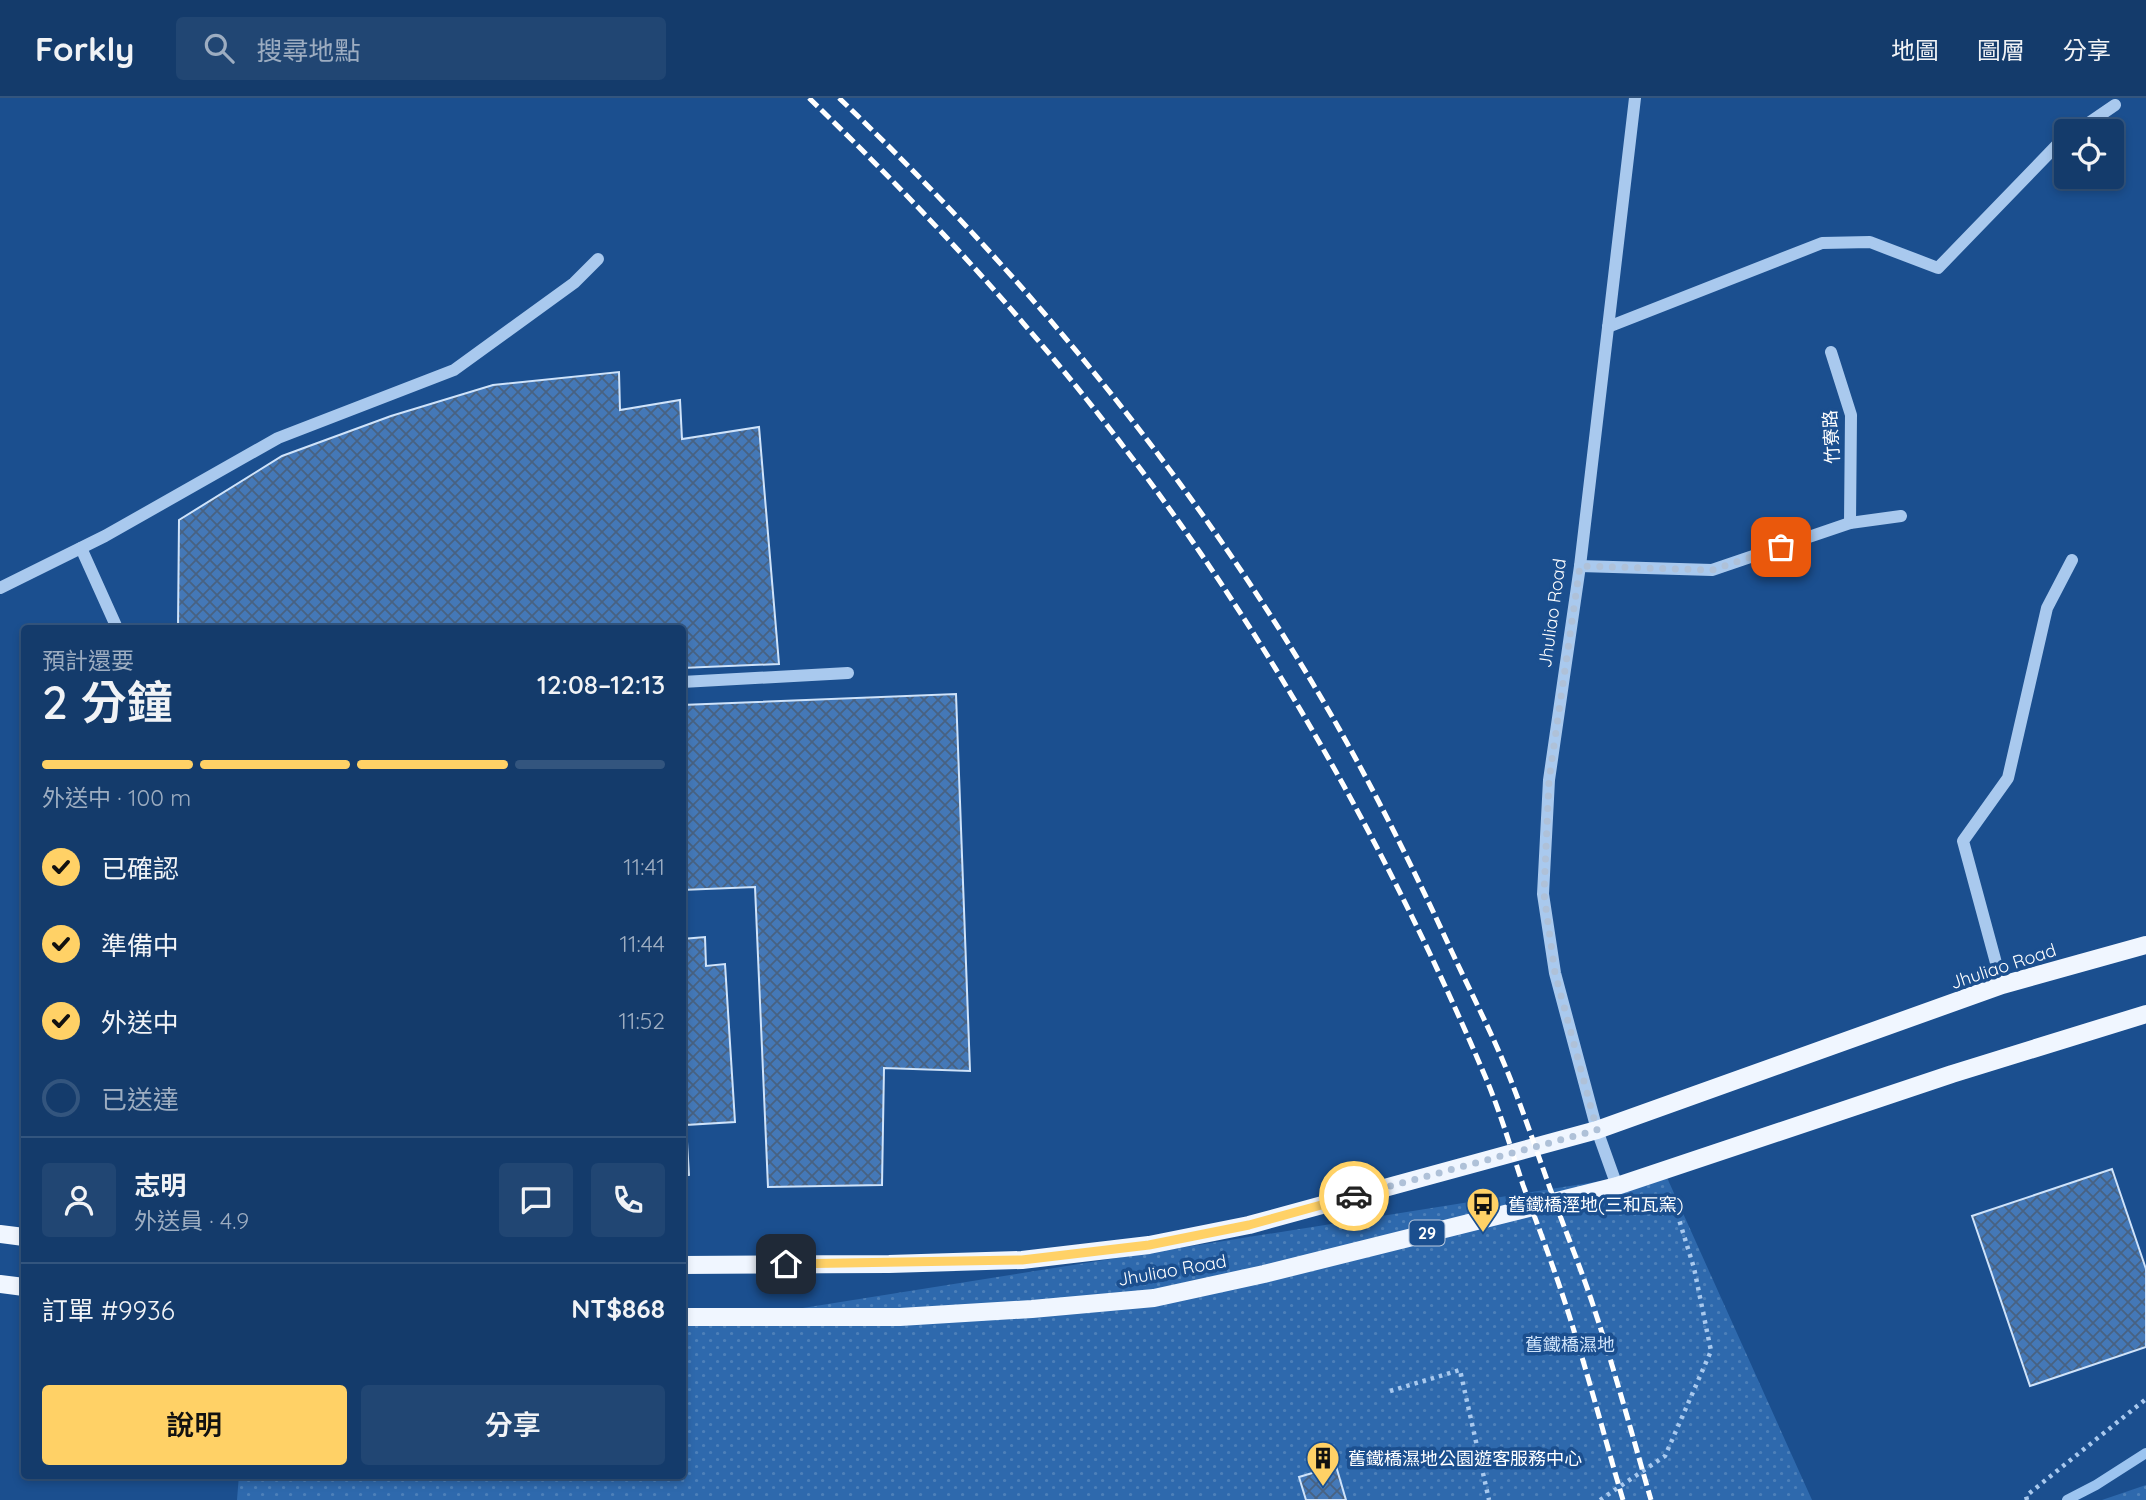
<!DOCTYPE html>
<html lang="zh-TW">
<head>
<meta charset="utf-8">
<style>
  body { margin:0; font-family:Quicksand,"Noto Sans TC",sans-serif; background:#214673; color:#f1f3f6; height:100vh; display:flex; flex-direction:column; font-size:26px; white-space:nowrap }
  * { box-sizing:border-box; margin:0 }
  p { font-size:23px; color:#9dadc1 }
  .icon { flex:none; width:38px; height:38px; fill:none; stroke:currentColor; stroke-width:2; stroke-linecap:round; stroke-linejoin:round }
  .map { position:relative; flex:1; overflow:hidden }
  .drawer { position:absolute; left:21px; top:527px; width:665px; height:854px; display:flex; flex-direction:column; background:#143b6b; border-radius:7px; box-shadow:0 4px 10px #0003,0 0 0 2px #33557e }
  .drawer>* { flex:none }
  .buttons { position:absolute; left:2054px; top:21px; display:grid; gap:14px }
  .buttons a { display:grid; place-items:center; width:70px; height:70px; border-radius:7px; background:#143b6b; box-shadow:0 4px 10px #0003,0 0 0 2px #33557e; font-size:35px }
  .pin { position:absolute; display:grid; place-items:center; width:60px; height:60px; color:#fff; margin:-30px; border-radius:14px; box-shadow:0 4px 10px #0006 }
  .courier { position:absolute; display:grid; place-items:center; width:70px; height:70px; margin:-35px; border:5px solid #ffd166; border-radius:50%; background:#fff; color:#222; box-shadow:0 2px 9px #0007 }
  .summary em { font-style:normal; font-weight:600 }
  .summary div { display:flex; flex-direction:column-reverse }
  .summary { display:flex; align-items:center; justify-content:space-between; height:119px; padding:0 21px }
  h1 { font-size:46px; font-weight:600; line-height:52px }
  .bar { display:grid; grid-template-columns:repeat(4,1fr); gap:10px 7px; align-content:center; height:84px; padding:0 21px }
  .bar i { height:9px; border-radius:5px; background:#33557e }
  .bar .active { background:#ffd166 }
  .bar p { grid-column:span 4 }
  .line { display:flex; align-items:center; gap:18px; padding:0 21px; border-top:2px solid #33557e }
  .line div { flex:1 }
  .round { display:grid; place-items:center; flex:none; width:74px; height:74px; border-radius:7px; background:#214673 }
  ol { padding:0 21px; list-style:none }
  li { display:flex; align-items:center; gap:21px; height:77px }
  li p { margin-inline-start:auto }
  li .icon { padding:7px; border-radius:50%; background:#ffd166; color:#111; stroke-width:4 }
  li:last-child { color:#9dadc1 }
  li i { width:38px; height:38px; border:4px solid #33557e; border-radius:50% }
  .primary-button { display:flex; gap:14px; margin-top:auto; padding:14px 21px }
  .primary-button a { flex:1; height:80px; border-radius:7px; background:#ffd166; color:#111; font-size:28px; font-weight:600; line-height:80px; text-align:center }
  .primary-button a+a { background:#214673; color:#f1f3f6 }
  header { display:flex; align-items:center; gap:42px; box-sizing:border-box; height:98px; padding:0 35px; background:#143b6b; border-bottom:2px solid #33557e }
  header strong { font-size:33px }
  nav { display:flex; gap:38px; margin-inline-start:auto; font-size:24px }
  .search { width:490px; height:63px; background:#214673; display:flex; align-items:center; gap:18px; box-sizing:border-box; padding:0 24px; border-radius:7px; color:#9dadc1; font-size:26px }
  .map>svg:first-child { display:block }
  .park { fill:url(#park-dots) }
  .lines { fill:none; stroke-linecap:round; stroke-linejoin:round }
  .stream { stroke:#9cc4f0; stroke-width:10 }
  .building { fill:url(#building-cross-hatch); stroke:#cfe3fa; stroke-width:2 }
  .path { stroke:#a9c9ee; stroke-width:4.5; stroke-dasharray:3.5 5; stroke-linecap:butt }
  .minor { stroke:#a9c9ee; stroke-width:12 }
  .major { stroke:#f0f6ff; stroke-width:18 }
  .rail { stroke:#fff; stroke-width:5; stroke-dasharray:12 5; stroke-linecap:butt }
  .done { stroke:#afc1d8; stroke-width:7; stroke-dasharray:0 12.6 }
  .route { stroke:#ffd166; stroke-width:9 }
  .labels { text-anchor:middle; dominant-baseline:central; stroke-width:7; stroke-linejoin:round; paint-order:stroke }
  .shield { fill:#1b4f8f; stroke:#bbcadd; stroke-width:2 }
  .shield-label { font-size:16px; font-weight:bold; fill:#fff }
  .street-label { font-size:18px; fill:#fff; stroke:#1b4f8f }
  .poi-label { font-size:18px; fill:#fff; stroke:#1b4f8f; text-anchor:start }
  .park-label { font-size:18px; fill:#cfe3fa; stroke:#1b4f8f }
</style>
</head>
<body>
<header>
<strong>Forkly</strong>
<div class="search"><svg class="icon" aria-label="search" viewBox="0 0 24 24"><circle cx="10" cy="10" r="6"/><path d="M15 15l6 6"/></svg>搜尋地點</div>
<nav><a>地圖</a><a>圖層</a><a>分享</a></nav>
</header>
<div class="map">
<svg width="2146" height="1402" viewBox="0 0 2146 1402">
  <defs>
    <pattern id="park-dots" width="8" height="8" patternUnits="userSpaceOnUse" patternTransform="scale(1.75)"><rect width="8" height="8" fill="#2e69ad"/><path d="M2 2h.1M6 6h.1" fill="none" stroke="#4d80b9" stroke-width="1.8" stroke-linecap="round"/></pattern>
    <pattern id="building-cross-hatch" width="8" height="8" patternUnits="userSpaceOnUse" patternTransform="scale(1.75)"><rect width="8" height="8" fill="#4478b7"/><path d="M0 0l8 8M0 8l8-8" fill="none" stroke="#486282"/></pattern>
  </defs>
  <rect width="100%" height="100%" fill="#1b4f8f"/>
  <!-- park -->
  <g class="park">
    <polygon points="1664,1073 1812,1402 237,1402 239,1377 682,1377 683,1229"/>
    <polygon points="2146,1387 2146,1402 2102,1402"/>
  </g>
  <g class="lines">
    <!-- stream -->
    <polyline class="stream" points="2067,1402 2096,1387 2146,1355"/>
  </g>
  <!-- building -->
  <g class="building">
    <polygon points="619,274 620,312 680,302 682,341 759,329 779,566 682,570 682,530 178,530 179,422 282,358 391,318 493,287"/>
    <polygon points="956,596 970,973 884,970 882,1087 768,1089 755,789 682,792 682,607"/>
    <polygon points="705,839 706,868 725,866 735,1024 686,1027 689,1077 682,1078 682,841"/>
    <polygon points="2112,1071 2146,1171 2146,1249 2030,1288 1972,1118"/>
    <polygon points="1336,1368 1346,1402 1306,1402 1299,1379"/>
  </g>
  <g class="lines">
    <!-- path -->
    <g class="path">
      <polyline points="1390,1293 1460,1272 1489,1402"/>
      <polyline points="1600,1402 1665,1358 1711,1253 1694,1170 1672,1099"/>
      <polyline points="2027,1402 2026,1398 2146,1301"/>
    </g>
    <!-- minor -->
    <g class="minor">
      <polyline points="2077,33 2115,7"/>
      <polyline points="1608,229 1822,145 1870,144 1938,170 2057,47 2067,40"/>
      <polyline points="1831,254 1851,317 1850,425"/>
      <polyline points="81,450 117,530"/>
      <polyline points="1580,468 1712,472 1850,425 1901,418"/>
      <polyline points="0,490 105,438 278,340 454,272 574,185 598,161"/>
      <polyline points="682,584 848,575"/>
      <polyline points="2002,887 1963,743 2008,680 2047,510 2072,462"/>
      <polyline points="1617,1088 1597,1032 1555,875 1543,796 1549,682 1580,468 1635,0"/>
    </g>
    <!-- major -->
    <g class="major">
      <polyline points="0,1136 24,1139"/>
      <polyline points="682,1167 889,1166 1022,1162 1149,1147 1249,1127 1597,1032 2002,887 2146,847"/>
      <polyline points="0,1186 24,1189"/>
      <polyline points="682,1219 900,1219 1032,1211 1154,1200 1264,1176 1617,1088 1952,976 2146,916"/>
    </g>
    <!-- rail -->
    <g class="rail">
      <path d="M809,0c85,82 167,168 243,259 180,215 323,461 433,719 15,35 26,73 38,109 16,44 33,88 47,133 19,60 35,121 53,182"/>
      <path d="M839,0c185,176 350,376 480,596 49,83 92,169 132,256 20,43 42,85 59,128 16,41 30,83 45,124 12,33 26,67 37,100 22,66 40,132 59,198"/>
    </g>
  </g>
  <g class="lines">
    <!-- done -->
    <polyline class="done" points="1354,1098 1597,1032 1555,875 1544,796 1549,682 1580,468 1712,472 1781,449"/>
    <!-- route -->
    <polyline class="route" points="786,1166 1022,1162 1149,1147 1249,1127 1354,1098"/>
  </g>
  <!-- icons -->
  <defs>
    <symbol id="bus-pin" viewBox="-11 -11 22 30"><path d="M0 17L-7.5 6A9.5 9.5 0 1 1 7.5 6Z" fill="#ffd166" stroke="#1b4f8f"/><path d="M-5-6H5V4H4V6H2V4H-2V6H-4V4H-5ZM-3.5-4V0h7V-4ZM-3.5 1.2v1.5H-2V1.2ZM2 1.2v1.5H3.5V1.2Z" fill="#111"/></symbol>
    <symbol id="building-pin" viewBox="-11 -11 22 30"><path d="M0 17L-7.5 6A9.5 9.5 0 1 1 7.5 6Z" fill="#ffd166" stroke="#1b4f8f"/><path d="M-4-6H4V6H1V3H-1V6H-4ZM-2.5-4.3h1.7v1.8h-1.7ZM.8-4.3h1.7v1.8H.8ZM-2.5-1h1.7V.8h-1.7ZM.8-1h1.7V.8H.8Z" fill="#111"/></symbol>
  </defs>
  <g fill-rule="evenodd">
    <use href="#bus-pin" x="1464" y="1087" width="38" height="52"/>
    <use href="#building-pin" x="1304" y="1341" width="38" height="52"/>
  </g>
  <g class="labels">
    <!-- shield labels -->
    <rect class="shield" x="1409.5" y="1122.5" width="35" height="25" rx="5"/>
    <g class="shield-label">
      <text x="1427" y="1135">29</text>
    </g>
    <!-- street labels -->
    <g class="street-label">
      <text transform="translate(1831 339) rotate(-93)">竹寮路</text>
      <text transform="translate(1552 515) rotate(-82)">Jhuliao Road</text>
      <text transform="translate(2003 868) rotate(-18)">Jhuliao Road</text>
      <text transform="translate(1172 1172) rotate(-10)">Jhuliao Road</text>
    </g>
    <!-- poi labels -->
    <g class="poi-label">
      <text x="1508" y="1106">舊鐵橋溼地(三和瓦窯)</text>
      <text x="1348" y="1360">舊鐵橋濕地公園遊客服務中心</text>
    </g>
    <!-- park labels -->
    <g class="park-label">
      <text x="1570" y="1246">舊鐵橋濕地</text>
    </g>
  </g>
</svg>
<div class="buttons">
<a><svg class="icon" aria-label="locate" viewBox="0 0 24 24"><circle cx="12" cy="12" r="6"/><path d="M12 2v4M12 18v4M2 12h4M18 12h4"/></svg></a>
</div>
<div class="pin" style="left:1781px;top:449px;background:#ea580c"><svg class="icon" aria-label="bag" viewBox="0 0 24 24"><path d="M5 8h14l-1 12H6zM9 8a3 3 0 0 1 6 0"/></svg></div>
<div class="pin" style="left:786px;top:1166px;background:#1f2937"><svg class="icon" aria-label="home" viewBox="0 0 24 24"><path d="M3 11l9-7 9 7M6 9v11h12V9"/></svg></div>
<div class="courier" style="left:1354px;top:1098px"><svg class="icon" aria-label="car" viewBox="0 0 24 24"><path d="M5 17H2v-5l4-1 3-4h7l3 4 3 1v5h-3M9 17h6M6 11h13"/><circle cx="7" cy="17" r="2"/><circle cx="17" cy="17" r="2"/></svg></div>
<section class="drawer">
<div class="summary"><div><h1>2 分鐘</h1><p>預計還要</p></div><em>12:08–12:13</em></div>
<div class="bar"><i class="active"></i><i class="active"></i><i class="active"></i><i></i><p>外送中 · 100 m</p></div>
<ol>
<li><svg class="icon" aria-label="check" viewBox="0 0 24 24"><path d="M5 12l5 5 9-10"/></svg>已確認<p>11:41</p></li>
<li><svg class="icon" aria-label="check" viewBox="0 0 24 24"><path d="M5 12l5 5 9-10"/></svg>準備中<p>11:44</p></li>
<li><svg class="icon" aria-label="check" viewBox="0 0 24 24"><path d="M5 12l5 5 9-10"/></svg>外送中<p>11:52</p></li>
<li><i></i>已送達</li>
</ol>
<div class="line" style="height:126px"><a class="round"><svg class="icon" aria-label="person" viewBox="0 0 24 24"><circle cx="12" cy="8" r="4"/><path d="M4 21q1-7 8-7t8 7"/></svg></a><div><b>志明</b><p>外送員 · 4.9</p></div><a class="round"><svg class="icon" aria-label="chat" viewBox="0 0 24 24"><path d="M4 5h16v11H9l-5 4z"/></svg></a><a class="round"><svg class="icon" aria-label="phone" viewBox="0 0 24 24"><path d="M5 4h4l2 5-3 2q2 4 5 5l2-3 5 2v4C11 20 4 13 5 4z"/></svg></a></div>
<div class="line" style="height:91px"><div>訂單 #9936</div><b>NT$868</b></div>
<div class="primary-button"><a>說明</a><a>分享</a></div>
</section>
</div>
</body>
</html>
